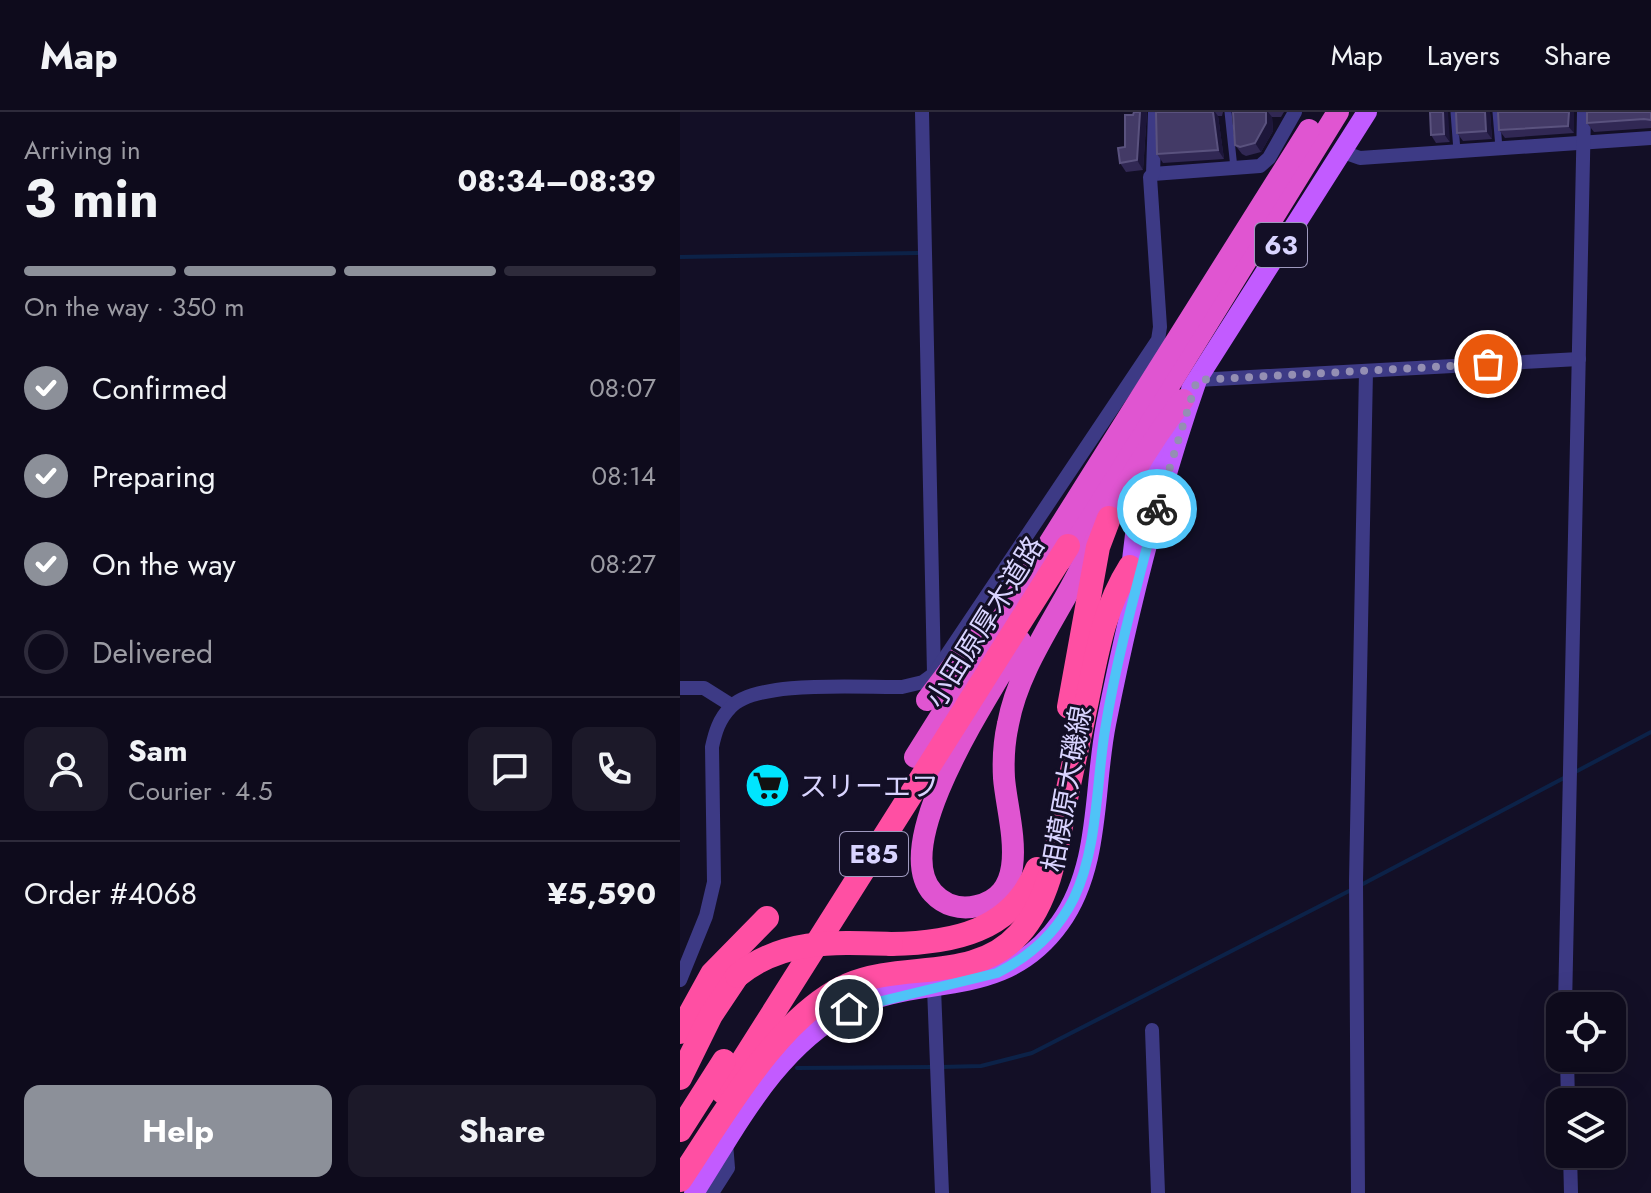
<!DOCTYPE html>
<html lang="en">
<head>
<meta charset="utf-8">
<style>
  body { margin:0; font-family:Jost,"Noto Sans JP",sans-serif; background:#1c1929; color:#f1f3f6; height:100vh; display:flex; flex-direction:column; font-size:30px; white-space:nowrap }
  * { box-sizing:border-box; margin:0 }
  p { font-size:26px; color:#9b9ba3 }
  .icon { flex:none; width:44px; height:44px; fill:none; stroke:currentColor; stroke-width:2; stroke-linecap:round; stroke-linejoin:round }
  .map { position:relative; flex:1; overflow:hidden }
  .panel { display:flex; flex-direction:column; background:#0e0b1c; width:680px }
  .panel>* { flex:none }
  .controls { position:absolute; left:866px; top:880px; display:grid; gap:16px }
  .controls a { display:grid; place-items:center; width:80px; height:80px; border-radius:16px; background:#0e0b1c; box-shadow:0 8px 32px #0002,0 0 0 2px #2e2b3b; font-size:40px }
  .pin { position:absolute; display:grid; place-items:center; width:68px; height:68px; color:#fff; margin:-34px; border:4px solid #fff; border-radius:50%; box-shadow:0 2px 8px #0007 }
  .courier { position:absolute; display:grid; place-items:center; width:80px; height:80px; margin:-40px; border:6px solid #4fc3f7; border-radius:50%; background:#fff; color:#222; box-shadow:0 2px 10px #0007 }
  .summary em { font-style:normal; font-weight:700 }
  .summary div { display:flex; flex-direction:column-reverse }
  .summary { display:flex; align-items:center; justify-content:space-between; height:136px; padding:0 24px }
  h1 { font-size:52px; font-weight:700; line-height:60px }
  .bar { display:grid; grid-template-columns:repeat(4,1fr); gap:12px 8px; align-content:center; height:96px; padding:0 24px }
  .bar i { height:10px; border-radius:6px; background:#2e2b3b }
  .bar .on { background:#8c9099 }
  .bar p { grid-column:span 4 }
  .line { display:flex; align-items:center; gap:20px; padding:0 24px; border-top:2px solid #2e2b3b }
  .line div { flex:1 }
  .round { display:grid; place-items:center; flex:none; width:84px; height:84px; border-radius:16px; background:#1c1929 }
  ol { padding:0 24px; list-style:none }
  li { display:flex; align-items:center; gap:24px; height:88px }
  li p { margin-inline-start:auto }
  li .icon { padding:8px; border-radius:50%; background:#8c9099; color:#fff; stroke-width:4 }
  li:last-child { color:#9b9ba3 }
  li i { width:44px; height:44px; border:4px solid #2e2b3b; border-radius:50% }
  .button { display:flex; gap:16px; margin-top:auto; padding:16px 24px }
  .button a { flex:1; height:92px; border-radius:16px; background:#8c9099; color:#fff; font-size:32px; font-weight:700; line-height:92px; text-align:center }
  .button a+a { background:#1c1929; color:#f1f3f6 }
  header { display:flex; align-items:center; gap:48px; box-sizing:border-box; height:112px; padding:0 40px; background:#0e0b1c; border-bottom:2px solid #2e2b3b }
  header strong { font-size:38px }
  nav { display:flex; gap:44px; margin-inline-start:auto; font-size:28px }
  main { display:flex; flex:1; min-height:0 }
  .map>svg:first-child { display:block }
  .lines { fill:none; stroke-linecap:round; stroke-linejoin:round }
  .stream { stroke:#0c2248; stroke-width:4 }
  .service { stroke:#3d3a85; stroke-width:7 }
  .minor { stroke:#3d3a85; stroke-width:14 }
  .primary { stroke:#c25bff; stroke-width:20 }
  .trunk { stroke:#e055d1; stroke-width:22 }
  .motorway { stroke:#ff4fa3; stroke-width:24 }
  .motorway-bridge { stroke:#ff4fa3; stroke-width:24 }
  .wall { fill:#312854 }
  .shaded-wall { fill:#1d163a }
  .building { fill:#433a66; stroke:#5a527e; stroke-width:2 }
  .done { stroke:#948fb3; stroke-width:8; stroke-dasharray:0 14.4 }
  .route { stroke:#4fc3f7; stroke-width:10 }
  .labels { text-anchor:middle; dominant-baseline:central; stroke-width:6; stroke-linejoin:round; paint-order:stroke }
  .shield { fill:#130f26; stroke:#9e99be; stroke-width:2 }
  .shield-label { font-size:26px; font-weight:bold; fill:#d9d4ff }
  .street-label { font-size:28px; fill:#d9d4ff; stroke:#130f26 }
  .poi-label { font-size:28px; fill:#d9d4ff; stroke:#130f26; text-anchor:start }
</style>
</head>
<body>
<header>
<strong>Map</strong>
<nav><a>Map</a><a>Layers</a><a>Share</a></nav>
</header>
<main>
<section class="panel">
<div class="summary"><div><h1>3 min</h1><p>Arriving in</p></div><em>08:34–08:39</em></div>
<div class="bar"><i class="on"></i><i class="on"></i><i class="on"></i><i></i><p>On the way · 350 m</p></div>
<ol>
<li><svg class="icon" aria-label="check" viewBox="0 0 24 24"><path d="M5 12l5 5 9-10"/></svg>Confirmed<p>08:07</p></li>
<li><svg class="icon" aria-label="check" viewBox="0 0 24 24"><path d="M5 12l5 5 9-10"/></svg>Preparing<p>08:14</p></li>
<li><svg class="icon" aria-label="check" viewBox="0 0 24 24"><path d="M5 12l5 5 9-10"/></svg>On the way<p>08:27</p></li>
<li><i></i>Delivered</li>
</ol>
<div class="line" style="height:144px"><a class="round"><svg class="icon" aria-label="person" viewBox="0 0 24 24"><circle cx="12" cy="8" r="4"/><path d="M4 21q1-7 8-7t8 7"/></svg></a><div><b>Sam</b><p>Courier · 4.5</p></div><a class="round"><svg class="icon" aria-label="chat" viewBox="0 0 24 24"><path d="M4 5h16v11H9l-5 4z"/></svg></a><a class="round"><svg class="icon" aria-label="phone" viewBox="0 0 24 24"><path d="M5 4h4l2 5-3 2q2 4 5 5l2-3 5 2v4C11 20 4 13 5 4z"/></svg></a></div>
<div class="line" style="height:104px"><div>Order #4068</div><b>¥5,590</b></div>
<div class="button"><a>Help</a><a>Share</a></div>
</section>
<div class="map">
<svg width="971" height="1081" viewBox="0 0 971 1081">
  <rect width="100%" height="100%" fill="#130f26"/>
  <g class="lines">
    <!-- stream -->
    <g class="stream">
      <polyline points="0,145 238,141"/>
      <polyline points="679,774 971,620"/>
      <polyline points="261,955 301,954 352,941 671,778"/>
      <polyline points="117,956 253,955"/>
    </g>
    <!-- service -->
    <g class="service">
      <polyline points="548,0 554,56"/>
      <polyline points="774,0 777,39"/>
      <polyline points="816,0 819,36"/>
    </g>
    <!-- minor -->
    <g class="minor">
      <polyline points="242,0 254,562"/>
      <polyline points="663,40 680,46 971,26"/>
      <polyline points="473,62 580,54 589,46 615,0"/>
      <polyline points="517,268 899,247"/>
      <polyline points="0,576 24,576 51,593"/>
      <path d="M0,868l26,-64 8,-34 -2,-135c3,-14 7,-28 18,-39 25,-29 134,-20 172,-21l21,-5 11,-8 224,-334 2,-13 -10,-150 3,-3 2,-62"/>
      <polyline points="254,876 262,1081"/>
      <polyline points="885,894 904,0"/>
      <polyline points="472,918 478,1081"/>
      <polyline points="887,946 888,990"/>
      <polyline points="890,1042 891,1081"/>
      <polyline points="32,1081 48,1056 46,1031"/>
      <polyline points="678,1081 676,769 686,259"/>
    </g>
    <!-- primary -->
    <g class="primary">
      <polyline points="511,277 687,0"/>
      <polyline points="450,465 457,406 481,334"/>
      <path d="M14,1081c42,-65 82,-146 154,-183 73,-38 155,-7 212,-87 41,-57 33,-134 46,-199 23,-116 52,-232 91,-344"/>
    </g>
    <!-- trunk -->
    <g class="trunk">
      <polyline points="381,448 658,0"/>
      <path d="M340,529c-27,49 -133,202 -87,252 11,12 27,17 44,13 57,-13 30,-88 27,-128 -1,-18 0,-36 4,-54 9,-49 39,-93 63,-137 34,-63 67,-130 112,-187"/>
      <polyline points="247,588 302,515"/>
      <polyline points="235,645 629,18"/>
    </g>
    <!-- motorway -->
    <g class="motorway">
      <polyline points="389,595 418,435 429,406"/>
      <path d="M211,832c61,-1 121,-12 146,-75"/>
      <polyline points="0,920 32,862 87,806"/>
      <polyline points="0,966 31,903 57,864"/>
      <polyline points="43,980 388,434"/>
      <polyline points="0,1018 44,949"/>
      <path d="M0,1068c42,-62 98,-164 168,-195 55,-24 127,-2 171,-51 31,-34 38,-86 46,-130 6,-31 14,-63 20,-94 11,-51 17,-99 45,-143"/>
    </g>
    <!-- motorway-bridge -->
    <path class="motorway-bridge" d="M57,864c45,-37 98,-34 154,-32"/>
  </g>
  <!-- wall -->
  <g class="wall">
    <polygon points="454,0 467,0 463,58 446,60 440,51"/>
    <polygon points="476,0 543,0 542,4 538,4 544,47 483,51 477,42"/>
    <polygon points="553,0 604,0 601,5 592,5 593,19 581,40 566,44 562,42 555,33"/>
    <polygon points="750,0 770,30 756,31 751,23"/>
    <polygon points="776,0 810,0 812,27 783,29 777,21"/>
    <polygon points="818,0 894,0 894,21 825,26 819,18"/>
    <polygon points="971,0 971,16 914,20 907,11"/>
  </g>
  <!-- shaded-wall -->
  <g class="shaded-wall">
    <polygon points="460,0 467,0 463,58 457,48"/>
    <polygon points="533,0 535,0 538,4 544,47 538,38"/>
    <polygon points="586,0 588,0 592,5 593,19 581,40 575,31"/>
    <polygon points="763,0 768,0 770,30 764,22"/>
    <polygon points="805,0 810,0 812,27 806,19"/>
    <polygon points="889,0 894,0 894,21 888,14"/>
  </g>
  <!-- building -->
  <g class="building">
    <polygon points="454,0 460,0 457,48 440,51 438,36 445,35 445,3 453,3"/>
    <polygon points="476,0 533,0 538,38 477,42"/>
    <polygon points="553,0 586,0 586,11 575,31 560,35 555,33"/>
    <polygon points="750,0 763,0 764,22 751,23"/>
    <polygon points="776,0 805,0 806,19 777,21"/>
    <polygon points="818,0 889,0 888,14 819,18"/>
    <polygon points="907,0 971,0 971,8 964,7 907,11"/>
  </g>
  <g class="lines">
    <!-- done -->
    <polyline class="done" points="477,397 517,268 808,252"/>
    <!-- route -->
    <path class="route" d="M169,897l148,-36c34,-17 60,-41 77,-75 24,-51 22,-113 31,-168 12,-75 33,-148 52,-221"/>
  </g>
  <!-- icons -->
  <defs>
    <symbol id="supermarket-disc" viewBox="-11 -11 22 22"><circle r="9.5" fill="#00e5ff" stroke="#130f26"/><path d="M-6-5.5h2.5l.6 2H6L4.5 2H-2.5L-4.4-4H-6ZM-1.5 3.2a1.3 1.3 0 1 0 .1 0ZM3 3.2a1.3 1.3 0 1 0 .1 0Z" fill="#111"/></symbol>
  </defs>
  <g fill-rule="evenodd">
    <use href="#supermarket-disc" x="62" y="648" width="51" height="51"/>
  </g>
  <g class="labels">
    <!-- shield labels -->
    <g class="shield">
      <rect x="575" y="111" width="52" height="44" rx="6"/>
      <rect x="160" y="720" width="68" height="44" rx="6"/>
    </g>
    <g class="shield-label">
      <text x="601" y="133">63</text>
      <text x="194" y="742">E85</text>
    </g>
    <!-- street labels -->
    <g class="street-label">
      <text transform="translate(305 510) rotate(-58)">小田原厚木道路</text>
      <text transform="translate(387 677) rotate(-80)">相模原大磯線</text>
    </g>
    <!-- poi labels -->
    <g class="poi-label">
      <text x="119" y="674">スリーエフ</text>
    </g>
  </g>
</svg>
<div class="controls">
<a><svg class="icon" aria-label="locate" viewBox="0 0 24 24"><circle cx="12" cy="12" r="6"/><path d="M12 2v4M12 18v4M2 12h4M18 12h4"/></svg></a>
<a><svg class="icon" aria-label="layers" viewBox="0 0 24 24"><path d="M12 4l9 5-9 5-9-5zM3 14l9 5 9-5"/></svg></a>
</div>
<div class="pin" style="left:808px;top:252px;background:#ea580c"><svg class="icon" aria-label="bag" viewBox="0 0 24 24"><path d="M5 8h14l-1 12H6zM9 8a3 3 0 0 1 6 0"/></svg></div>
<div class="pin" style="left:169px;top:897px;background:#1f2937"><svg class="icon" aria-label="home" viewBox="0 0 24 24"><path d="M3 11l9-7 9 7M6 9v11h12V9"/></svg></div>
<div class="courier" style="left:477px;top:397px"><svg class="icon" aria-label="bike" viewBox="0 0 24 24"><circle cx="6" cy="16" r="4"/><circle cx="18" cy="16" r="4"/><path d="M6 16l4-8h5l3 8M10 8l3 8H6M13 5h3"/></svg></div>
</div>
</main>
</body>
</html>
